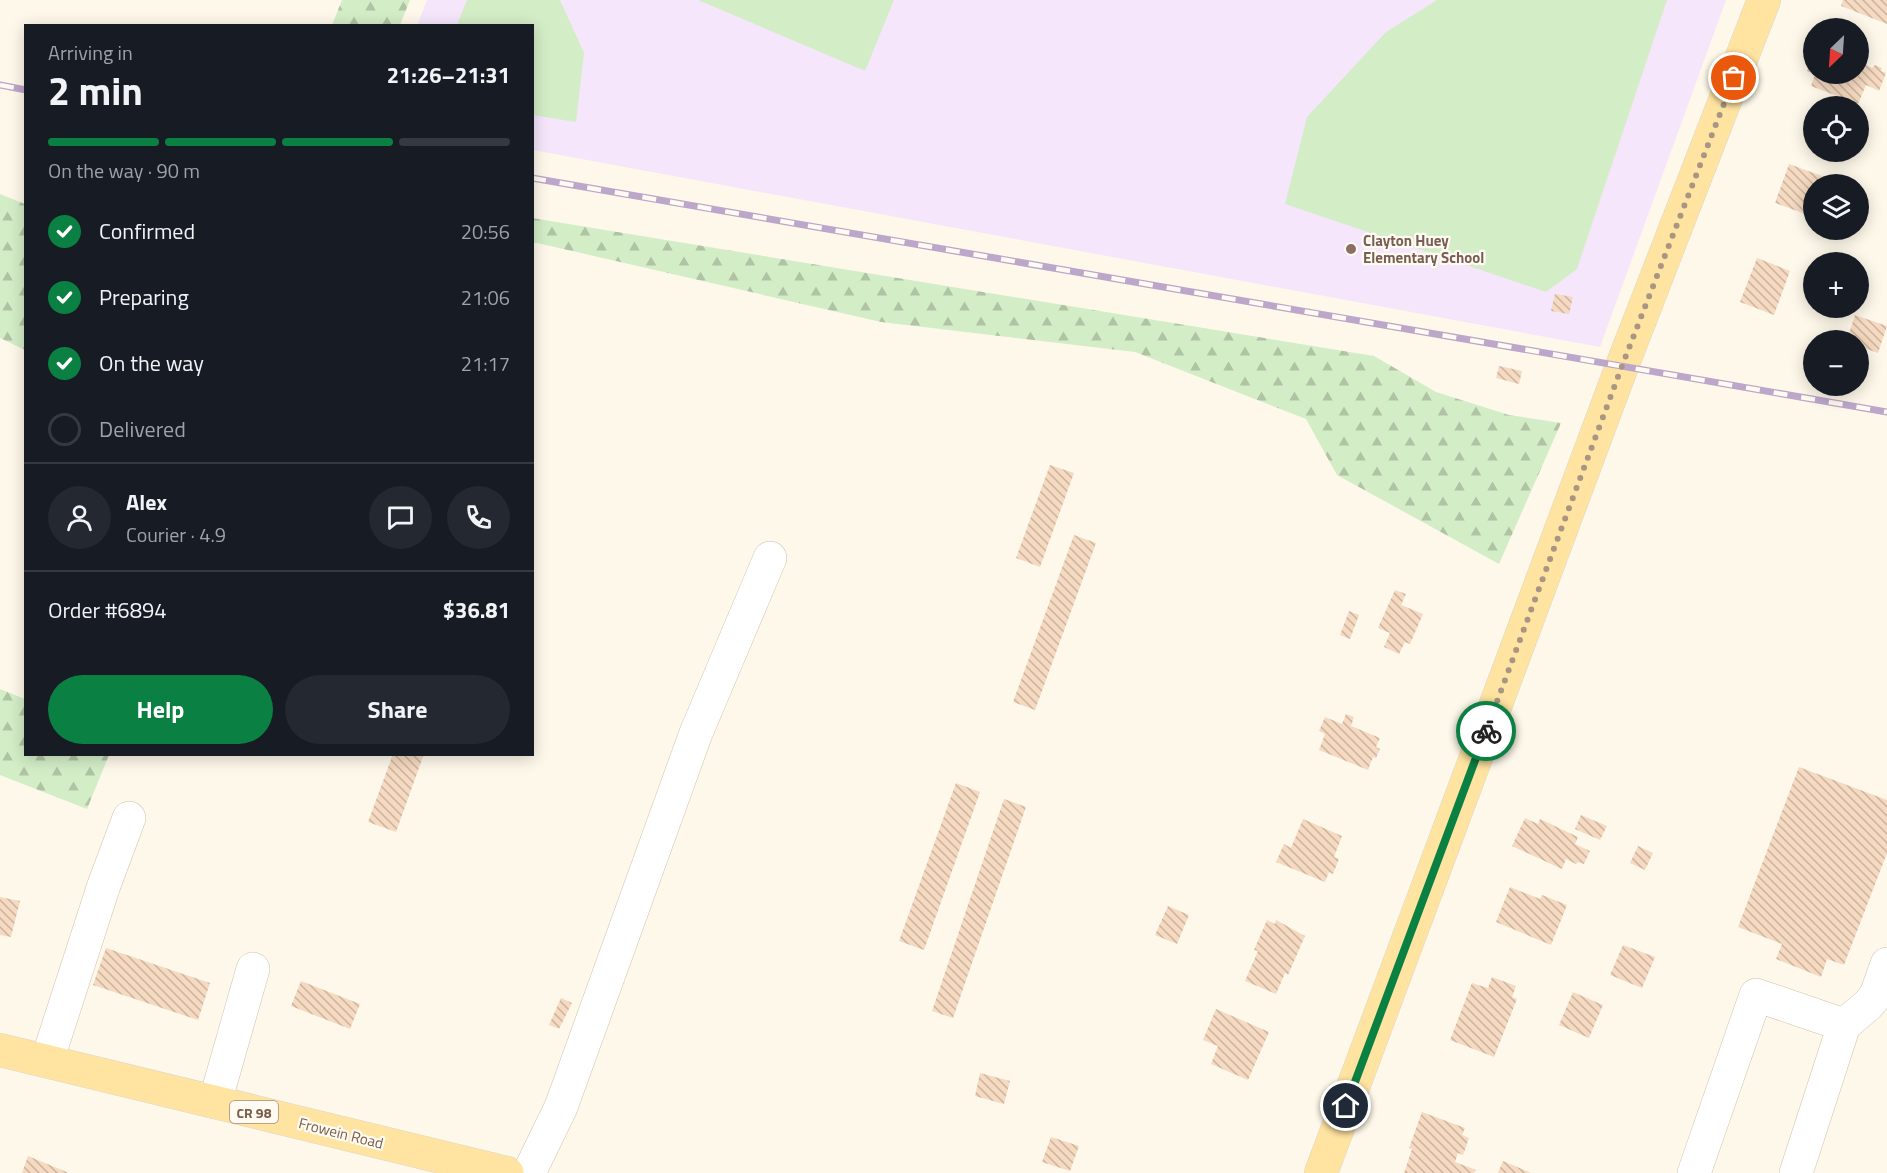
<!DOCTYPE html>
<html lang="en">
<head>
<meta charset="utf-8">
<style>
  body { margin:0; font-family:"Titillium Web",sans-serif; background:#242831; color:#f1f3f6; height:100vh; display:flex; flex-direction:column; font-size:22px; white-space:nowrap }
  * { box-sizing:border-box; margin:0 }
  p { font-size:20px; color:#9ea1a6 }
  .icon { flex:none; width:33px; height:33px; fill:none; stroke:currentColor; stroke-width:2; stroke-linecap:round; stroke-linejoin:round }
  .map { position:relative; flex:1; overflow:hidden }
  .drawer { position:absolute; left:24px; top:24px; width:510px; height:732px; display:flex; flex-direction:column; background:#171b24; border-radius:0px; box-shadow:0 3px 15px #0003 }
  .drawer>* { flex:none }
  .needle { width:39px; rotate:205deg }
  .controls { position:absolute; left:1803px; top:18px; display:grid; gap:12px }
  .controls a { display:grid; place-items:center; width:66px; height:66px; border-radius:50%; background:#171b24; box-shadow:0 3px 15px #0003; font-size:30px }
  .pin { position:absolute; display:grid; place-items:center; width:51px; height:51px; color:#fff; margin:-26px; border:3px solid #fff; border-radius:50%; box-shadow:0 2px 6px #0007 }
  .courier { position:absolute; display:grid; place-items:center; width:60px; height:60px; margin:-30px; border:4px solid #0b8043; border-radius:50%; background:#fff; color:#222; box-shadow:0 2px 8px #0007 }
  .overview em { font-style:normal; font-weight:700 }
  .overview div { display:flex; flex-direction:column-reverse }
  .overview { display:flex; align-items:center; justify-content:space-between; height:102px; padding:0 24px }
  h1 { font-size:39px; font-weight:700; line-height:45px }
  .bar { display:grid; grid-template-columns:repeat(4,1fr); gap:9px 6px; align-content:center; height:72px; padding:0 24px }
  .bar i { height:8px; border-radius:4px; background:#363941 }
  .bar .current { background:#0b8043 }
  .bar p { grid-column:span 4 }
  .line { display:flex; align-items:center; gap:15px; padding:0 24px; border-top:2px solid #363941 }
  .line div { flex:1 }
  .round { display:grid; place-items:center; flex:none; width:63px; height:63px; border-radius:32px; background:#242831 }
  ol { padding:0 24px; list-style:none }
  li { display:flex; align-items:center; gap:18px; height:66px }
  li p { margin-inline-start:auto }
  li .icon { padding:6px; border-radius:50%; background:#0b8043; color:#fff; stroke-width:4 }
  li:last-child { color:#9ea1a6 }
  li i { width:33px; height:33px; border:3px solid #363941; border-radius:50% }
  .primary-button { display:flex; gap:12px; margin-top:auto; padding:12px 24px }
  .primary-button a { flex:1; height:69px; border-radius:36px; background:#0b8043; color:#fff; font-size:24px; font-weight:700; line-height:69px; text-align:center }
  .primary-button a+a { background:#242831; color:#f1f3f6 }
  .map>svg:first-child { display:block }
  .education { fill:#f5e6fb }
  .forest { fill:url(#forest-firs) }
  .garden { fill:#d3edc7 }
  .building { fill:url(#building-back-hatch) }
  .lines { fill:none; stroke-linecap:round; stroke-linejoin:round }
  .minor-casing { stroke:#d2c1ae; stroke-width:34 }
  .major-casing { stroke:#ddd6d0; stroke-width:34 }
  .minor { stroke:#fff; stroke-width:33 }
  .major { stroke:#ffe3a0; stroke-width:33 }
  .rail-casing { stroke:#bca6ca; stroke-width:7 }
  .rail { stroke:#fffbf2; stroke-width:4.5; stroke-dasharray:14; stroke-linecap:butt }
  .done { stroke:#a99583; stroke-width:6; stroke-dasharray:0 10.8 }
  .route { stroke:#0b8043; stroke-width:8 }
  .education-dot { fill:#8d6e63; stroke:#fffbf2; stroke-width:2 }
  .labels { text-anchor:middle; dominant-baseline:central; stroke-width:4.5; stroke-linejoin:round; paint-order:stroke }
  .shield { fill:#fffbf2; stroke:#a38e7d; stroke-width:1.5 }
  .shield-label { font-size:14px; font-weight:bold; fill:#7b604b }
  .education-label { font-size:15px; font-weight:bold; fill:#785e54; stroke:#fffbf2; text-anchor:start }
  .street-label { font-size:15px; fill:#7b604b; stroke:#fffbf2 }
</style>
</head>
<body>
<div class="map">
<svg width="1887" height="1173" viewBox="0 0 1887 1173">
  <defs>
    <pattern id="forest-firs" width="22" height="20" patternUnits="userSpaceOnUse" patternTransform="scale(1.5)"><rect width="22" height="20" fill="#d3edc7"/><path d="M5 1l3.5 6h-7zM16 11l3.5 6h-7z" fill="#b0c3a4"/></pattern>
    <pattern id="building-back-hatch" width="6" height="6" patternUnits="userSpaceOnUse" patternTransform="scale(1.5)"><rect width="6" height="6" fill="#f5d9c0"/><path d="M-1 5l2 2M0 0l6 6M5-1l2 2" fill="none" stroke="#cbb39e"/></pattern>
  </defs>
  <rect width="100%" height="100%" fill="#fef8ea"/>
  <!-- education -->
  <polygon class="education" points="427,0 1726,0 1600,347 533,150 532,26 417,26"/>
  <!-- forest -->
  <g class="forest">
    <polygon points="342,0 410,0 400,25 332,25"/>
    <polygon points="0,194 25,204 25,350 0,338"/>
    <polygon points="532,218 1374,356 1436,392 1509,415 1561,423 1499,564 1337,475 1306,419 1135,352 881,322 533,242"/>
    <polygon points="0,689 25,699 26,754 109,755 87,809 0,775"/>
  </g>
  <!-- garden -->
  <g class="garden">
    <polygon points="467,0 560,0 584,53 576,122 533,115 532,26 457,25"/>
    <polygon points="698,0 894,0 865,71"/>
    <polygon points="1437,0 1667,0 1577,269 1546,292 1285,204 1307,117 1386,32"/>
  </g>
  <!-- building -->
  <g class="building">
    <polygon points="1843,0 1887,0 1887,24 1841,6"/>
    <polygon points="1814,57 1814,74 1807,71"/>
    <polygon points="1858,61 1872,68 1875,65 1882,68 1881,71 1886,73 1879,91 1866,85 1858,104 1811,86 1815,74 1858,74"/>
    <polygon points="1789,164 1822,176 1819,184 1814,184 1814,200 1808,215 1775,203"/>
    <polygon points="1757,258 1790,271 1774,315 1740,302"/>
    <polygon points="1555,294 1573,297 1569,314 1551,311"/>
    <polygon points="1855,315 1887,326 1878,353 1858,346 1858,340 1847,340"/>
    <polygon points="1499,366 1522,371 1519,384 1496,378"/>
    <polygon points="1050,465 1074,473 1040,567 1016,558"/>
    <polygon points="1074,535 1096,543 1035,710 1013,702"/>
    <polygon points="1395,590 1406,594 1401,605 1423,614 1410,644 1405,642 1399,654 1384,647 1390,633 1378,628"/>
    <polygon points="1349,611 1359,615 1350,639 1340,635"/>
    <polygon points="1346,714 1354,717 1351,726 1380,738 1376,747 1380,749 1376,758 1373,757 1368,770 1319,750 1325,734 1319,731 1325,717 1342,724"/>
    <polygon points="393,754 424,754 396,832 368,822"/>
    <polygon points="1799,767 1887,800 1887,853 1844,965 1827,959 1821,977 1776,959 1782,944 1738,927"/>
    <polygon points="956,783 980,792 924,950 899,941"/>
    <polygon points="1004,799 1026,807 953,1018 932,1011"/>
    <polygon points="1581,815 1607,826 1600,840 1575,829"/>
    <polygon points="1525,818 1538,824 1540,819 1578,837 1575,844 1590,851 1584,864 1578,862 1576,864 1566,859 1562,869 1512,846"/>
    <polygon points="1303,819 1342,836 1334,857 1339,859 1333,874 1329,872 1325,882 1276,862 1284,844 1291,848"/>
    <polygon points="1638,846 1653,853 1645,870 1630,863"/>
    <polygon points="1510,887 1540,899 1542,895 1567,905 1551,945 1496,922"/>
    <polygon points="0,897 20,901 11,937 0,935"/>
    <polygon points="1168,906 1189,915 1177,944 1155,935"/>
    <polygon points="1267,920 1275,924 1276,920 1305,936 1288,975 1285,973 1276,994 1245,981 1258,951 1254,950"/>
    <polygon points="1623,945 1655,957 1642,988 1610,975"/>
    <polygon points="106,948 210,983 198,1020 93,985"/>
    <polygon points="1492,977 1516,986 1512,997 1517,999 1494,1057 1450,1040 1472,983 1488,988"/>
    <polygon points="301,981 360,1004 350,1029 291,1006"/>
    <polygon points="1573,992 1603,1005 1589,1038 1559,1025"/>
    <polygon points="561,998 572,1003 559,1029 549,1025"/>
    <polygon points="1216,1009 1269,1032 1248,1080 1211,1064 1218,1046 1203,1040"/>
    <polygon points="980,1073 1010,1081 1004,1104 975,1096"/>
    <polygon points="1422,1112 1465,1128 1462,1135 1469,1138 1463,1155 1458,1153 1455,1162 1476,1170 1474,1173 1404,1173 1412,1149 1409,1148"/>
    <polygon points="1051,1137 1079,1146 1070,1171 1042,1162"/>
    <polygon points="28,1156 69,1173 22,1173"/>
    <polygon points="1503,1161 1531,1173 1498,1173"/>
  </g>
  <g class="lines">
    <defs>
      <g id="minor">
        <polyline points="1844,1025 1868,1005 1876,995 1887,964"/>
        <polyline points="47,1061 104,885 129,818"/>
        <polyline points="215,1102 253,969"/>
        <polyline points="529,1173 561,1107 696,733 770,558"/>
        <polyline points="1694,1173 1756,995 1844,1025 1796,1173"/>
      </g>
      <g id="major">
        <polyline points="0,1050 507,1173"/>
        <polyline points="1321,1173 1622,366 1764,0"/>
      </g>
    </defs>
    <!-- minor casing -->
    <use href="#minor" class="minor-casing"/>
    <!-- major casing -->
    <use href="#major" class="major-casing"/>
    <!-- minor -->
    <use href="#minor" class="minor"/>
    <!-- major -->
    <use href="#major" class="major"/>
    <defs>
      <g id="rail">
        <polyline points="0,85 26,90"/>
        <polyline points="532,178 1887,412"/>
      </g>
    </defs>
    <!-- rail casing -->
    <use href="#rail" class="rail-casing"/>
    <!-- rail -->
    <use href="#rail" class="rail"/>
  </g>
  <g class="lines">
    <!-- done -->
    <polyline class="done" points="1486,731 1622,366 1734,78"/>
    <!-- route -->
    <polyline class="route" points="1346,1106 1486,731"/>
  </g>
  <!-- markers -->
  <circle class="education-dot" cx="1351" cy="249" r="6"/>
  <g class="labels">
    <!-- shield labels -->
    <rect class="shield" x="230" y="1101" width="48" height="22" rx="4.5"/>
    <g class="shield-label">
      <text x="254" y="1112">CR 98</text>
    </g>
    <!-- education labels -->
    <g class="education-label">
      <text x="1363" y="240">Clayton Huey<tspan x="1363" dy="17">Elementary School</tspan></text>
    </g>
    <!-- street labels -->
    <g class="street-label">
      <text transform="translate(341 1133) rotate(14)">Frowein Road</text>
    </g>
  </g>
</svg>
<div class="controls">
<a><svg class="needle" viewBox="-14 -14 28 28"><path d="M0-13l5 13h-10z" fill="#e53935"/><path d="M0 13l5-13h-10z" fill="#9ea1a6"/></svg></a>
<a><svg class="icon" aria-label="locate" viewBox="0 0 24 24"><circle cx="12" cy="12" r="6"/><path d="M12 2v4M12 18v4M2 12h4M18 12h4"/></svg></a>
<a><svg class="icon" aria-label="layers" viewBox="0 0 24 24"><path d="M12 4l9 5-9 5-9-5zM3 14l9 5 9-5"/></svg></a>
<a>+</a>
<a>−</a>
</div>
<div class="pin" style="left:1734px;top:78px;background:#ea580c"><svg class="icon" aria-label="bag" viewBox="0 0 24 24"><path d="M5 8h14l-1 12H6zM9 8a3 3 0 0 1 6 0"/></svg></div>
<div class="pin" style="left:1346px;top:1106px;background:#1f2937"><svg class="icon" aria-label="home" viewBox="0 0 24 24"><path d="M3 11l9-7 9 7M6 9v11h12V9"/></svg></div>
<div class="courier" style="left:1486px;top:731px"><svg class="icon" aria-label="bike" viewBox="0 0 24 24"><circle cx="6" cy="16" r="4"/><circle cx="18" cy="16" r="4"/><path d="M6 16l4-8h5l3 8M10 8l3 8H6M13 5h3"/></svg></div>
<section class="drawer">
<div class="overview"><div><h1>2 min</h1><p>Arriving in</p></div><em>21:26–21:31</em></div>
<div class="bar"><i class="current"></i><i class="current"></i><i class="current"></i><i></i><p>On the way · 90 m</p></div>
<ol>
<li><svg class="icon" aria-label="check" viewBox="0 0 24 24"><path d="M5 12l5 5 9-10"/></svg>Confirmed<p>20:56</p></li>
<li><svg class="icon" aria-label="check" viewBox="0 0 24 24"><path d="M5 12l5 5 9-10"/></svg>Preparing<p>21:06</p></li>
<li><svg class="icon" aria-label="check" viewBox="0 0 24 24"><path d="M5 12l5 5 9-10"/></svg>On the way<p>21:17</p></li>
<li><i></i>Delivered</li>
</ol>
<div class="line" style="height:108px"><a class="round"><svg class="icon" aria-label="person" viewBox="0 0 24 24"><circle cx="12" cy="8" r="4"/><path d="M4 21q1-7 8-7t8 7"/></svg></a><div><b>Alex</b><p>Courier · 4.9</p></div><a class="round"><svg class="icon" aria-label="chat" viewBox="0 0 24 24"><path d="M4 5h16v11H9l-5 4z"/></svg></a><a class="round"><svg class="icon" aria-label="phone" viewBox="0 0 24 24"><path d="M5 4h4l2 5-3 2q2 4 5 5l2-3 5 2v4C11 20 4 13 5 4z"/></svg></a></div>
<div class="line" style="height:78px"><div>Order #6894</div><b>$36.81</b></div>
<div class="primary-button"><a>Help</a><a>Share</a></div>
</section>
</div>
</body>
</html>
